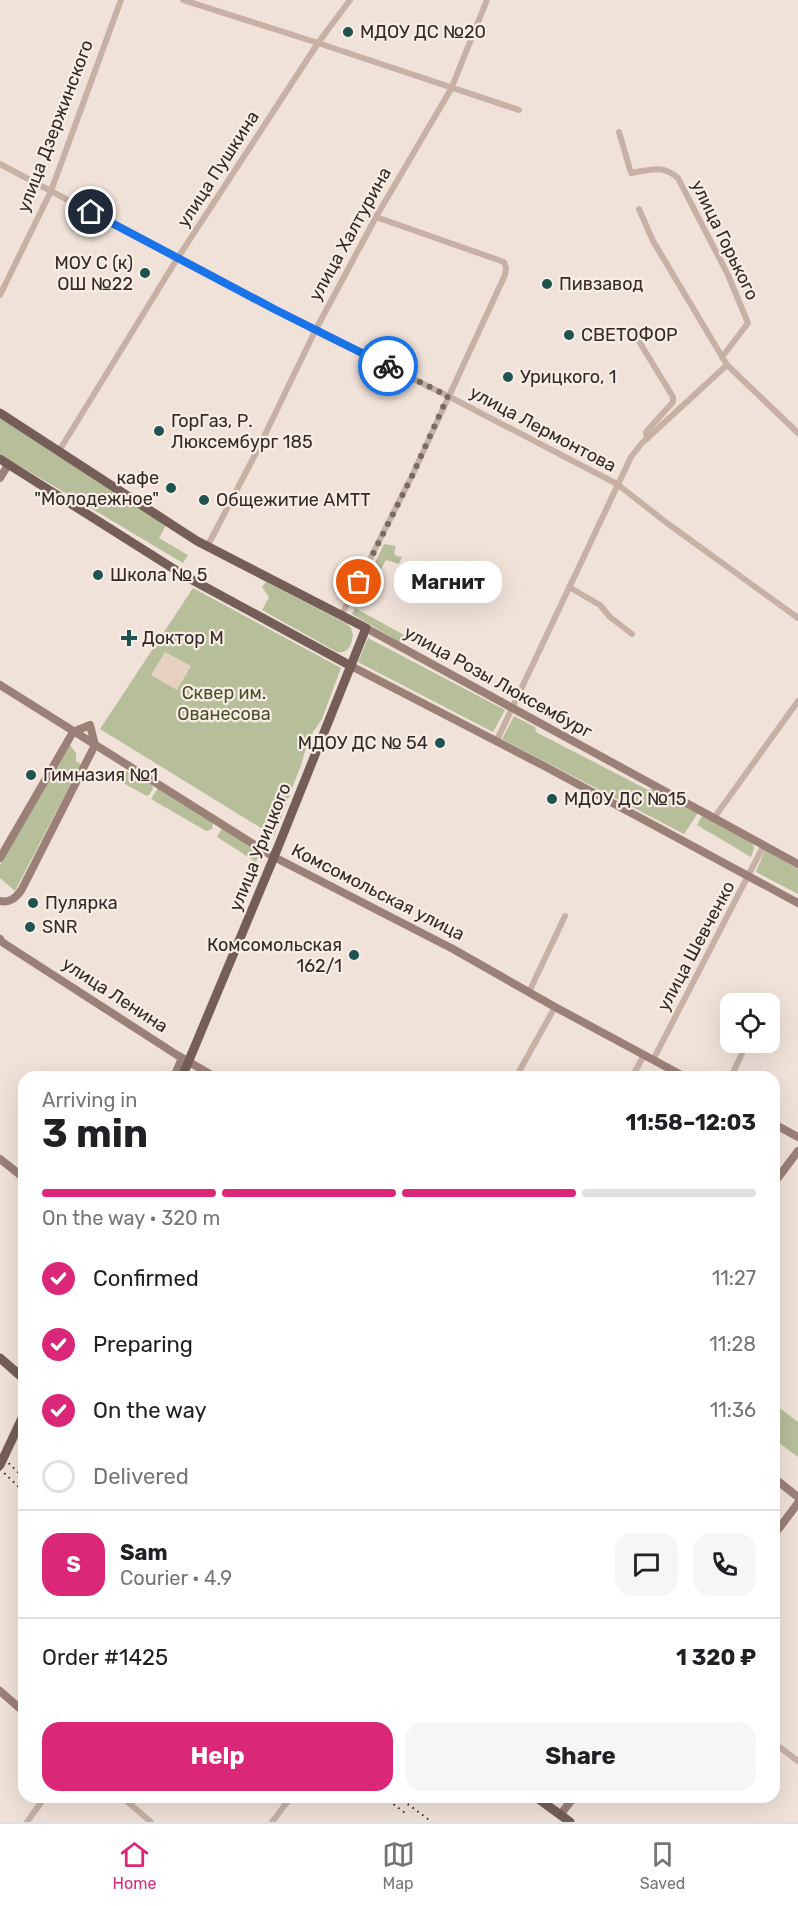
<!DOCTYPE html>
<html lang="en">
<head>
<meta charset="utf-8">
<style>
  body { margin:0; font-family:Rubik,sans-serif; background:#f6f6f6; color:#202124; height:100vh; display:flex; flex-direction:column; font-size:22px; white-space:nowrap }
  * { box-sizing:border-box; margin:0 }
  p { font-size:20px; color:#757577 }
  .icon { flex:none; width:33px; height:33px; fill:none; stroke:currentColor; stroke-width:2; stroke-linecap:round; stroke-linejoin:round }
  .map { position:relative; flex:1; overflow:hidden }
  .panel { position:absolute; left:18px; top:1071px; width:762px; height:732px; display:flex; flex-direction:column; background:#fff; border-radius:18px; box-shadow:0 6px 24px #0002 }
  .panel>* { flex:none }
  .buttons { position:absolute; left:720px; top:993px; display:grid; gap:12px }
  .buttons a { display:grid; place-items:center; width:60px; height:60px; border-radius:12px; background:#fff; box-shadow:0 6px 24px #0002; font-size:30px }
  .pin { position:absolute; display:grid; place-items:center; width:51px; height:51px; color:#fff; margin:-26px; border:3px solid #fff; border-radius:50%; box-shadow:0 2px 6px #0007 }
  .courier { position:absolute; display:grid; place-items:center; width:60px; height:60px; margin:-30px; border:4px solid #1a73e8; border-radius:50%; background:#fff; color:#222; box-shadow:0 2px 8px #0007 }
  .bubble { position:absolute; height:42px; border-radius:18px; background:#fff; box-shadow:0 6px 24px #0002; font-size:20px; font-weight:700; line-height:42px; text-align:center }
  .headline em { font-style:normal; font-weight:700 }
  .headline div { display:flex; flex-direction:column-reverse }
  .headline { display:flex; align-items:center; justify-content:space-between; height:102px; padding:0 24px }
  h1 { font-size:39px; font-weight:700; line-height:45px }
  .bar { display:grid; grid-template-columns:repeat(4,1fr); gap:9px 6px; align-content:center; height:72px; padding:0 24px }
  .bar i { height:8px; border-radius:4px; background:#e0e0e0 }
  .bar .on { background:#db2777 }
  .bar p { grid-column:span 4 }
  .line { display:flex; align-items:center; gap:15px; padding:0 24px; border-top:2px solid #e0e0e0 }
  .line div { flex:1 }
  .round { display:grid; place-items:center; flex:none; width:63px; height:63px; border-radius:18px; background:#f6f6f6 }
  ol { padding:0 24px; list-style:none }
  li { display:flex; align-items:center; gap:18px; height:66px }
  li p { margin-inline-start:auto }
  li .icon { padding:6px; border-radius:50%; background:#db2777; color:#fff; stroke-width:4 }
  li:last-child { color:#757577 }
  li i { width:33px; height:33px; border:3px solid #e0e0e0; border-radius:50% }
  .button { display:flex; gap:12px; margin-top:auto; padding:12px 24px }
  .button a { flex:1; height:69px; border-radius:18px; background:#db2777; color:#fff; font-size:24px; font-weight:700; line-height:69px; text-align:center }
  .button a+a { background:#f6f6f6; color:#202124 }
  .tab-bar { display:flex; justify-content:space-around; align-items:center; height:84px; border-top:2px solid #e0e0e0; background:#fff; font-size:16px; color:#757577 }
  .tab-bar a { display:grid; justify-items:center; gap:3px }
  .tab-bar .on { color:#db2777 }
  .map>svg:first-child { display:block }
  .green { fill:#b6be9a }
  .plaza { fill:#e7d1c0 }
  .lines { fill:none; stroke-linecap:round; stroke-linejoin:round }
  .street { stroke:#c7b1a5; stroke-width:6 }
  .secondary { stroke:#9b8077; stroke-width:8 }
  .primary { stroke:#755e58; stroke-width:9 }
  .rail { stroke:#332926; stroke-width:2; stroke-dasharray:1.5 4.5; stroke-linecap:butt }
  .primary-bridge { stroke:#755e58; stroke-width:9 }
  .done { stroke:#756a65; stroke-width:6; stroke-dasharray:0 10.8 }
  .route { stroke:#1a73e8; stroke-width:8 }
  .poi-dot { fill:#1e5350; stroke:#f8ede5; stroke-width:2 }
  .labels { text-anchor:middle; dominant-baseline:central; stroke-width:4.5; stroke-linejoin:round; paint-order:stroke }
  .poi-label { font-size:18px; fill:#332926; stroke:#f8ede5; text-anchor:start }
  .street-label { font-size:18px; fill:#332926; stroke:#f8ede5 }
  .park-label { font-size:18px; fill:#47502b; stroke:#f8ede5 }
</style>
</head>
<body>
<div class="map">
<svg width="798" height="1822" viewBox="0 0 798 1822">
  <rect width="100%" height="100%" fill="#f0e2d9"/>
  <!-- green -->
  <g class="green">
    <polygon points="0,418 167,523 159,538 188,555 183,563 0,454"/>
    <polygon points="384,544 396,546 394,552 396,556 402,557 399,564 386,560 360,605 356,603"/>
    <path d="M266,582l81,42 4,4 2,7c-1,10 -5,19 -16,17l-75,-42 7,-13 -7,-10z"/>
    <polygon points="193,588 341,668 322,719 313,732 306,748 301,765 274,836 100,729"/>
    <polygon points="355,608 404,635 400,642 352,614"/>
    <polygon points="368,638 505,710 493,732 358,662"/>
    <polygon points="514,716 535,727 536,732 648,790 653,789 698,813 684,834 502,739"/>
    <polygon points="69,744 76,753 76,761 81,764 15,891 0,878 0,865"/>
    <polygon points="127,771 152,785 153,788 150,794 147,796 125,784 122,777"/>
    <polygon points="158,788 211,821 213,824 212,829 206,831 151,799"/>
    <polygon points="702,816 752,842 754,848 751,857 697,825"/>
    <polygon points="222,828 260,852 256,862 217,837"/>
    <polygon points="765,850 798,869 798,894 756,872"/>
    <polygon points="774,1404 798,1422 798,1457 774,1439"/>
  </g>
  <!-- plaza -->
  <polygon class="plaza" points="165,652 191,666 177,690 151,675"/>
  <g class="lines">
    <!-- street -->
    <g class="street">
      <polyline points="183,0 318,43 519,110"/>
      <path d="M619,132l12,41c19,-3 31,-9 47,5l50,97 20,48 -26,34"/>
      <polyline points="0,164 315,331 448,396 617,484 667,523 798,618"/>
      <polyline points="639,209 653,241 727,365 798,433"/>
      <polyline points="0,295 51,191 121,0"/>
      <polyline points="637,338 673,397 673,402 646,432 647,439"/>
      <polyline points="59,451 177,259 318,43 350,0"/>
      <polyline points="207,547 257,451 315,331 376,217 451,89 487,0"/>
      <polyline points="569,587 600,605 610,617 632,634"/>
      <polyline points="341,616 412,476 505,275 506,268 504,262 376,217"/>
      <polyline points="496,742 631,457 642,443 727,365"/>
      <polyline points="714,818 798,701"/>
      <polyline points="529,992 565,916"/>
      <polyline points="653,1060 764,845"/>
      <polyline points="516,1077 555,1007"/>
      <polyline points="632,1077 644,1055"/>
      <polyline points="731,1077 744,1049"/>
      <polyline points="774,1743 798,1761"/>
      <polyline points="122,1797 151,1822"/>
      <polyline points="27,1822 45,1797"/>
      <polyline points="272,1822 291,1797"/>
    </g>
    <!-- secondary -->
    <g class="secondary">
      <polyline points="0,478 8,465"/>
      <polyline points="366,628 798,864"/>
      <polyline points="351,666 546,767 798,903"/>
      <polyline points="0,685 274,857 453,949 555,1007 685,1077"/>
      <path d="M0,858l73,-126 17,-7 5,20 -73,144c-6,9 -12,14 -22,12"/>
      <polyline points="0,939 2,942 177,1055 215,1077"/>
      <polyline points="174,1077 182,1058"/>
      <polyline points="774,1124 798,1137"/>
      <polyline points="0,1159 24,1178"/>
      <polyline points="774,1183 798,1151"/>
      <polyline points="774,1478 798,1497"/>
      <polyline points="774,1535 798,1503"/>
      <polyline points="0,1691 24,1712"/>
      <polyline points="560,1815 574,1797"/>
    </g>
    <!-- primary -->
    <g class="primary">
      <polyline points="0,413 197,541 366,628 274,857 182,1077"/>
      <polyline points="0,459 185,576 351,666"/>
      <polyline points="0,1358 24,1379"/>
      <polyline points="536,1797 570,1822"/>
    </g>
    <!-- rail -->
    <g class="rail">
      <polyline points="0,1455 24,1478"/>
      <polyline points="0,1469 24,1492"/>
      <polyline points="384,1797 405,1813"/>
      <polyline points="398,1797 432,1822"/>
    </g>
    <!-- primary-bridge -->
    <polyline class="primary-bridge" points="0,1465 24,1414"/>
  </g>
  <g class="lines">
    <!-- done -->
    <polyline class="done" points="359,582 412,476 448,396 388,366"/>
    <!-- route -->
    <polyline class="route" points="91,212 276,310 388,366"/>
  </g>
  <!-- markers -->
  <g class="poi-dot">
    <circle cx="348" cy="32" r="6"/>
    <circle cx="145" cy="273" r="6"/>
    <circle cx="547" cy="284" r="6"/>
    <circle cx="569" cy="335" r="6"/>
    <circle cx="508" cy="377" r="6"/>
    <circle cx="159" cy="431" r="6"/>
    <circle cx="171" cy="488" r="6"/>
    <circle cx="204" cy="500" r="6"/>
    <circle cx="98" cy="575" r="6"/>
    <path d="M126 629h6v6h6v6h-6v6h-6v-6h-6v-6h6z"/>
    <circle cx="440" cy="743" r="6"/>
    <circle cx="31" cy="775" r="6"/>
    <circle cx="552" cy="799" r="6"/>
    <circle cx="33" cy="903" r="6"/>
    <circle cx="30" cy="927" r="6"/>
    <circle cx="354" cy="955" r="6"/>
  </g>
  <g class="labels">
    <!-- poi labels -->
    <g class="poi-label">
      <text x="360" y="32">МДОУ ДС №20</text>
      <text x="133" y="263" text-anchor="end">МОУ С (к)<tspan x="133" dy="21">ОШ №22</tspan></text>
      <text x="559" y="284">Пивзавод</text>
      <text x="581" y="335">СВЕТОФОР</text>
      <text x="520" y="377">Урицкого, 1</text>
      <text x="171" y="421">ГорГаз, Р.<tspan x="171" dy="21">Люксембург 185</tspan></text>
      <text x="159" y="478" text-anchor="end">кафе<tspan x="159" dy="21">"Молодежное"</tspan></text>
      <text x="216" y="500">Общежитие АМТТ</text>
      <text x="110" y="575">Школа № 5</text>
      <text x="142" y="638">Доктор М</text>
      <text x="428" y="743" text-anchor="end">МДОУ ДС № 54</text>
      <text x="43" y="775">Гимназия №1</text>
      <text x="564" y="799">МДОУ ДС №15</text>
      <text x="45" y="903">Пулярка</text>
      <text x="42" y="927">SNR</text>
      <text x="342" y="945" text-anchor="end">Комсомольская<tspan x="342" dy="21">162/1</tspan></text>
    </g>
    <!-- street labels -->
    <g class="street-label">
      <text transform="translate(55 126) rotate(-69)">улица Дзержинского</text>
      <text transform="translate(218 169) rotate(-57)">улица Пушкина</text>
      <text transform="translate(350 234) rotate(-61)">улица Халтурина</text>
      <text transform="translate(725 240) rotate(64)">улица Горького</text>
      <text transform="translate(543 429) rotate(28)">улица Лермонтова</text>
      <text transform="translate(498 682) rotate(29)">улица Розы Люксембург</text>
      <text transform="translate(260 847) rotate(-68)">улица Урицкого</text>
      <text transform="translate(378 892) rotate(27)">Комсомольская улица</text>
      <text transform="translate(696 946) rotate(-62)">улица Шевченко</text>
      <text transform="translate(115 995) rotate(33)">улица Ленина</text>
    </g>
    <!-- park labels -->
    <g class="park-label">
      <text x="224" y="693">Сквер им.<tspan x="224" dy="21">Ованесова</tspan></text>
    </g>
  </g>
</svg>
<div class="buttons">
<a><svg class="icon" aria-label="locate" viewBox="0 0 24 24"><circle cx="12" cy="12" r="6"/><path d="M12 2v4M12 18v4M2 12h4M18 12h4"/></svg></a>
</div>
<div class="pin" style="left:359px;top:582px;background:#ea580c"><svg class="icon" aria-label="bag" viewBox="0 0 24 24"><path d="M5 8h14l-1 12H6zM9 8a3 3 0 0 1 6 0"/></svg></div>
<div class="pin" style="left:91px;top:212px;background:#1f2937"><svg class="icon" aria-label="home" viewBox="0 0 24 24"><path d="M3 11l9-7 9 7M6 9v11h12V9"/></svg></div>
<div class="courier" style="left:388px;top:366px"><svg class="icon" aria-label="bike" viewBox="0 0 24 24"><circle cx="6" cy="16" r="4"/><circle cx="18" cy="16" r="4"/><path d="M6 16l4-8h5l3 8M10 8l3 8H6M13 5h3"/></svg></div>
<div class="bubble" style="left:394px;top:561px;width:108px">Магнит</div>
<section class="panel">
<div class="headline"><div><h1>3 min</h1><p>Arriving in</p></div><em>11:58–12:03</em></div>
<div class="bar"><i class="on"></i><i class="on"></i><i class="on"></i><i></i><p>On the way · 320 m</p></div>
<ol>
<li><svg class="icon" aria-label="check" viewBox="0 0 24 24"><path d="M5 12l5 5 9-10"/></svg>Confirmed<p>11:27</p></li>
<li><svg class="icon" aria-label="check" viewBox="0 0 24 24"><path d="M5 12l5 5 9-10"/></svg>Preparing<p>11:28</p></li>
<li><svg class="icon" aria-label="check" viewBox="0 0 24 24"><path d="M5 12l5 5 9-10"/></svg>On the way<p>11:36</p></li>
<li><i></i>Delivered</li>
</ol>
<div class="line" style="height:108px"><b class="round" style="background:#db2777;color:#fff">S</b><div><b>Sam</b><p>Courier · 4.9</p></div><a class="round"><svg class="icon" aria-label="chat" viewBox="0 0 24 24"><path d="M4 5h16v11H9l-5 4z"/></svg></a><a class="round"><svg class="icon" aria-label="phone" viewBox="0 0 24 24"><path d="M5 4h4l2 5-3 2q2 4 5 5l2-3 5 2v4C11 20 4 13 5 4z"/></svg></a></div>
<div class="line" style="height:78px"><div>Order #1425</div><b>1 320 ₽</b></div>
<div class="button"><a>Help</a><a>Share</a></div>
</section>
</div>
<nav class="tab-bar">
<a class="on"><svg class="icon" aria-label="home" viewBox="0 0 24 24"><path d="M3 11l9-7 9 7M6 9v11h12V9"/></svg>Home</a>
<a><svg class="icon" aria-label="map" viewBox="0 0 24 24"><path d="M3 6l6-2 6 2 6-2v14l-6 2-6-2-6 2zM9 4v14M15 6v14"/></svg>Map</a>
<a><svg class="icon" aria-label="saved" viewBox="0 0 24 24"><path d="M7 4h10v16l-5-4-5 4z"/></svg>Saved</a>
</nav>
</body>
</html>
